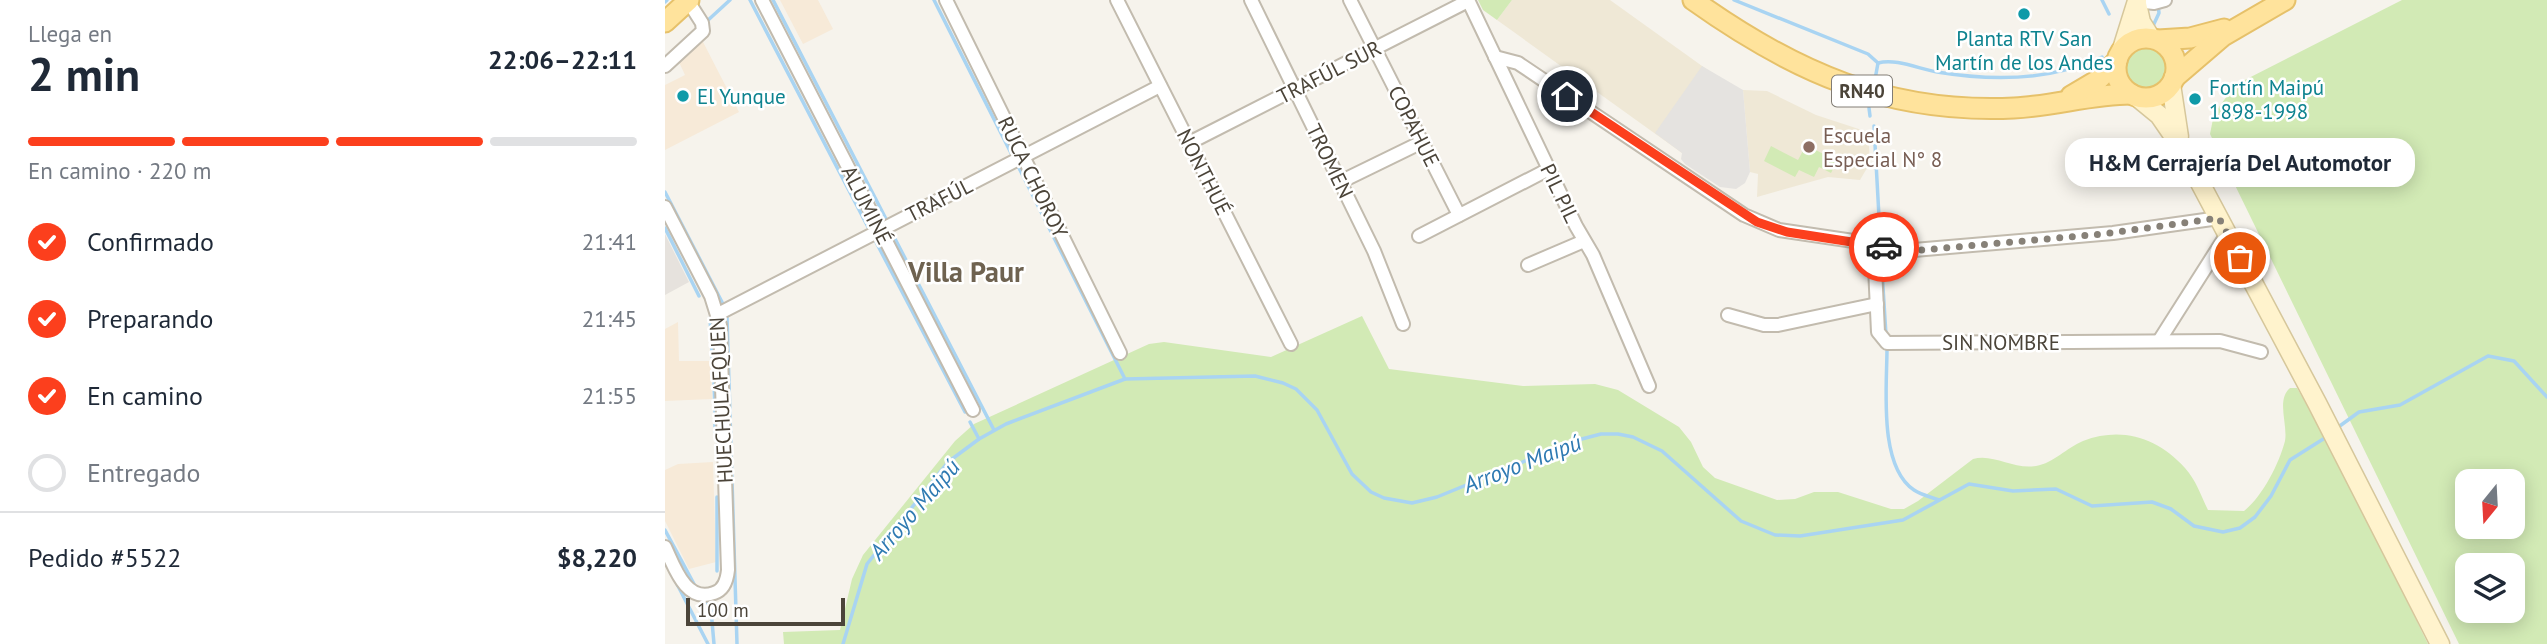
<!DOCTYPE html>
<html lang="es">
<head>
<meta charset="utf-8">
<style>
  body { margin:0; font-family:"PT Sans",sans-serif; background:#f6f6f7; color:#1f2937; height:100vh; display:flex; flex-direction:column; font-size:26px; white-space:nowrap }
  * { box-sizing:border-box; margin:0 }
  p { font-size:23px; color:#747a83 }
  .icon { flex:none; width:38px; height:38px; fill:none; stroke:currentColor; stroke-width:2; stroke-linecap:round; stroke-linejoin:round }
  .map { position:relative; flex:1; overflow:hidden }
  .sheet { display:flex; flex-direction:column; background:#fff; width:665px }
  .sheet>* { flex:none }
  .needle { width:46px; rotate:198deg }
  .fabs { position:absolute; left:1790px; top:469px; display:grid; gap:14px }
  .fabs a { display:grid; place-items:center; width:70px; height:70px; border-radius:14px; background:#fff; box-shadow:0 4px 18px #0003; font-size:35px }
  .scale { position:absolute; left:21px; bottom:18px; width:159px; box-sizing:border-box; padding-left:7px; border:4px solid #4b4439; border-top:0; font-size:19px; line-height:24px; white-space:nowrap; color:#4b4439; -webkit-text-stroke:5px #fff; paint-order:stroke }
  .pin { position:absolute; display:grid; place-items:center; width:60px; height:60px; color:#fff; margin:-30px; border:4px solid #fff; border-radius:50%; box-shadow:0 2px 7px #0007 }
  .courier { position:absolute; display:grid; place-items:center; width:70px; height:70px; margin:-35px; border:5px solid #fc3f1d; border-radius:50%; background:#fff; color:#222; box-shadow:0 2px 9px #0007 }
  .bubble { position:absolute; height:49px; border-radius:21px; background:#fff; box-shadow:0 4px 18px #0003; font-size:23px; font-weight:800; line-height:49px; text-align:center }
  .headline em { font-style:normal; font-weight:800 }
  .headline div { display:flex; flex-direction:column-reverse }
  .headline { display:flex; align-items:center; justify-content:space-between; height:119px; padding:0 28px }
  h1 { font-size:46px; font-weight:800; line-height:52px }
  .bar { display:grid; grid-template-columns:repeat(4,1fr); gap:10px 7px; align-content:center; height:84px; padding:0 28px }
  .bar i { height:9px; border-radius:5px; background:#e0e1e3 }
  .bar .current { background:#fc3f1d }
  .bar p { grid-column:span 4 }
  .line { display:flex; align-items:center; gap:18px; padding:0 28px; border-top:2px solid #e0e1e3 }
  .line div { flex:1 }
  ol { padding:0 28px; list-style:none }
  li { display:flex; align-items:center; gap:21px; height:77px }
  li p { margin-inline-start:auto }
  li .icon { padding:7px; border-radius:50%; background:#fc3f1d; color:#fff; stroke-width:4 }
  li:last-child { color:#747a83 }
  li i { width:38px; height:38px; border:4px solid #e0e1e3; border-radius:50% }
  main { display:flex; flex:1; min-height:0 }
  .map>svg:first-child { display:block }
  .commercial { fill:#f7ead8 }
  .industrial { fill:#e6e2dd }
  .education { fill:#efe8d6 }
  .green { fill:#d2eab5; fill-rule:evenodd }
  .parking { fill:#e5e3e0 }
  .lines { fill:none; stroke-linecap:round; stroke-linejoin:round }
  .stream { stroke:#a9d4f2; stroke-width:3.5 }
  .street-casing { stroke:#c2bbae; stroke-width:16 }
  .secondary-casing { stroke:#d6c79b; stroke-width:21 }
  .primary-casing { stroke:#e6c16a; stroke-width:23 }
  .street { stroke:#fff; stroke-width:12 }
  .secondary { stroke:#fff3cd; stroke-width:18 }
  .primary { stroke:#ffe39c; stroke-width:19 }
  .done { stroke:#878178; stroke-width:7; stroke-dasharray:0 12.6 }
  .route { stroke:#fc3f1d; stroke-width:9 }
  .culture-dot { fill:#0f9aa8; stroke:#fff; stroke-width:2.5 }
  .education-dot { fill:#8d6e63; stroke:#fff; stroke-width:2.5 }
  .labels { text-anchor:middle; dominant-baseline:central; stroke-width:5; stroke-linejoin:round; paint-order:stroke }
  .shield { fill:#fff; stroke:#817c74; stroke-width:2 }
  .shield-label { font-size:19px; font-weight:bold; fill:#4b4439 }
  .culture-label { font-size:21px; fill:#0d838f; stroke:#fff; text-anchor:start }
  .street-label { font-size:21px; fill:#4b4439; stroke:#fff }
  .education-label { font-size:21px; fill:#785e54; stroke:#fff; text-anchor:start }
  .water-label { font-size:23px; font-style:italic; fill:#2e7ab2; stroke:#fff }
  .district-label { font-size:28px; font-weight:bold; fill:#6e6250; stroke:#fff }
</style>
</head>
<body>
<main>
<section class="sheet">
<div class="headline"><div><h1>2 min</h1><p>Llega en</p></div><em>22:06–22:11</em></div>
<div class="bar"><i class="current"></i><i class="current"></i><i class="current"></i><i></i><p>En camino · 220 m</p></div>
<ol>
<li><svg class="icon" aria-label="check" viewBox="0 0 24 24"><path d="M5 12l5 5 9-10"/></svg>Confirmado<p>21:41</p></li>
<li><svg class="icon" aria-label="check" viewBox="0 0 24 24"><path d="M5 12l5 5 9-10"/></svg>Preparando<p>21:45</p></li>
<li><svg class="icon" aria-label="check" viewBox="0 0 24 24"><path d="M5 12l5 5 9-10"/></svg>En camino<p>21:55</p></li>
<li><i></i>Entregado</li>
</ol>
<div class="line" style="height:91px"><div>Pedido #5522</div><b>$8,220</b></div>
</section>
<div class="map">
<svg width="1882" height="644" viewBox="0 0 1882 644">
  <rect width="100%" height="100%" fill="#f6f3ec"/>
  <!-- commercial -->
  <g class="commercial">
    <polygon points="115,0 153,0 168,29 138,44"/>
    <polygon points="37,40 74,112 0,150 0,85 20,75 14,62"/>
    <polygon points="13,322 14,361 46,361 47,399 0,401 0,329"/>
    <polygon points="48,462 51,562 24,569 0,521 0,470 13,464"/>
  </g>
  <!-- industrial -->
  <polygon class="industrial" points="0,234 24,282 0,295"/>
  <!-- education -->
  <g class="education">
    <polygon points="847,0 945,0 1058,81 1017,153 832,20"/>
    <polygon points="1078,90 1102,91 1151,115 1203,132 1205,163 1195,180 1163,177 1092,197 1093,174 1085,172"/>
  </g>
  <!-- green -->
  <g class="green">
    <polygon points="813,0 847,0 832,20 818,10"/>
    <path d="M1737,0h145v644h-88l-249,-510 4,-20 21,-29zM1802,481h46v46h-46zM1802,565h46v46h-46z"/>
    <circle cx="1481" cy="68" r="22"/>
    <polygon points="1141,145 1172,161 1166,173 1154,167 1149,177 1134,170 1130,177 1099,161 1106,146 1133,160"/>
    <path d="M697,316l27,53 134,17 72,-2 23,6 61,37 12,15 12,25 12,11 62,22 18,-1 19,-7h24l53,17h13l14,-8 55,-42c20,-6 41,11 63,7 18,-3 30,-18 47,-25 39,-15 75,-3 102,27 11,12 16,28 23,42l36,1c18,-14 35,-47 41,-70 3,-17 -9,-41 5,-53h7l33,57 98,199h-1644l-1,-12 57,-2 12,-51 11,-24 92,-114 19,-17 175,-80 15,-2 107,15z"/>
  </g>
  <!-- parking -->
  <polygon class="parking" points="1037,66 1078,90 1085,172 1080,183 1071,189 1055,187 1020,164 1016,159 1017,153 990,133"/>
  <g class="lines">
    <!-- stream -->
    <g class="stream">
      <polyline points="85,0 203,227"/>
      <polyline points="108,0 221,219"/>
      <polyline points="269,0 347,155"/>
      <polyline points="1069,0 1203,54 1213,63"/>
      <polyline points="1437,0 1444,14"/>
      <polyline points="0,2 2,0"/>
      <polyline points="41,22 65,0"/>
      <polyline points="1488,26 1494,13 1493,5"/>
      <path d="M1213,63c18,-5 41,6 59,9 55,9 114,9 165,-15"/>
      <polyline points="1209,85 1213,63"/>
      <polyline points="1204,108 1205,116"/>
      <polyline points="1209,126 1215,235"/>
      <polyline points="353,166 460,379"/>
      <polyline points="0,192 58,304"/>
      <polyline points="0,228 34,296"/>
      <polyline points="227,233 329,430"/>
      <polyline points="211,242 300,412"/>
      <polyline points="1216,255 1221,335"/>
      <polyline points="62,317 72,644"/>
      <polyline points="45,318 48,368"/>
      <path d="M1222,349c0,37 -9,117 27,141 7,5 17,7 25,10"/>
      <polyline points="49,383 50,412"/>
      <polyline points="305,422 314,439"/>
      <polyline points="50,424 50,432"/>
      <polyline points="1672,428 1694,412 1735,405 1823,356 1849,361 1882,397"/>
      <polyline points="52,497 52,571"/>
      <polyline points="0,530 29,584"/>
      <polyline points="12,584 43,644"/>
      <polyline points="41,599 46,610 49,644"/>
      <polyline points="178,644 202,564 283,462 314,439 341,424 460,379 590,376 618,383 631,389 652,410 687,474 706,492 719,498 747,503 772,497 909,441 936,434 953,434 968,437 997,451 1076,521 1110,535 1135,536 1238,520 1304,484 1348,491 1391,489 1427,506 1487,502 1506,509 1529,526 1558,532 1575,528 1590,517 1606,496 1625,460 1663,436"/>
    </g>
    <defs>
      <g id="street">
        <polyline points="97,0 308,410"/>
        <polyline points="281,0 455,353"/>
        <polyline points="452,0 626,344"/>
        <polyline points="586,0 709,251 738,324"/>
        <polyline points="685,0 794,215"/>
        <polyline points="803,0 911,226 928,255 984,386"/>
        <polyline points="1472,1 1489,3 1500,0"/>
        <polyline points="830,57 853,63 1079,215 1114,230 1249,250 1448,233 1554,218"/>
        <polyline points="0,66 38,31 37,23 23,1"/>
        <polyline points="524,143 803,1"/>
        <polyline points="675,182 757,142"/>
        <path d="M0,207l46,89 9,29 8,245c-1,10 -4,20 -14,23 -28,11 -40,-27 -49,-46"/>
        <polyline points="754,236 884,169"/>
        <polyline points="1209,245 1213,332 1222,343 1555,341 1596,352"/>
        <polyline points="863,265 919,241"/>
        <polyline points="53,314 495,86"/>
        <polyline points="1063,315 1099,325 1113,325 1212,304"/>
        <polyline points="1494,341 1562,234"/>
      </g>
      <g id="secondary">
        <polyline points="1472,4 1476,22 1486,38"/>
        <polyline points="1457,49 1472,1"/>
        <polyline points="1506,84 1514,137"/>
        <polyline points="1472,97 1494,115 1516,147 1652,403 1775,644"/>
      </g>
      <g id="primary">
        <path d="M1028,0c101,72 195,114 321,108 40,-2 78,-14 117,-14"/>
        <polyline points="0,22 24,0"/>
        <circle cx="1481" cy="68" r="30"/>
        <polyline points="1493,40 1525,38 1559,29"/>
        <polyline points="1509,78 1558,36 1620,0"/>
        <polyline points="1406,96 1433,80 1452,61"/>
      </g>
    </defs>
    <!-- street casing -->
    <use href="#street" class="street-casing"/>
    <!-- secondary casing -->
    <use href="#secondary" class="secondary-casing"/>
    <!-- primary casing -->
    <use href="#primary" class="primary-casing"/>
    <!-- street -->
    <use href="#street" class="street"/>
    <!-- secondary -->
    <use href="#secondary" class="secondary"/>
    <!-- primary -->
    <use href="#primary" class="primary"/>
  </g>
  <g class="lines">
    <!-- done -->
    <polyline class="done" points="1219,247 1257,250 1438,234 1554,218 1575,258"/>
    <!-- route -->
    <polyline class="route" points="902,96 1092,222 1122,232 1219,247"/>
  </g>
  <!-- markers -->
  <g class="culture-dot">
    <circle cx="1359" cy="14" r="7"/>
    <circle cx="18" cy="96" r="7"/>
    <circle cx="1530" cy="99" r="7"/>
  </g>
  <circle class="education-dot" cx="1144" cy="147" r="7"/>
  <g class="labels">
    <!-- shield labels -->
    <rect class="shield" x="1167" y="75.5" width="60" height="31" rx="5"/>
    <g class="shield-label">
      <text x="1197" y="91">RN40</text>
    </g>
    <!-- culture labels -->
    <g class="culture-label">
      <text x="1359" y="38" text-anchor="middle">Planta RTV San<tspan x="1359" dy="24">Martín de los Andes</tspan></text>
      <text x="1544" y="87">Fortín Maipú<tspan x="1544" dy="24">1898-1998</tspan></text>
      <text x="32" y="96">El Yunque</text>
    </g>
    <!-- street labels -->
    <g class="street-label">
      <text transform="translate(664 72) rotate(-27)">TRAFÚL SUR</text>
      <text transform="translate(749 126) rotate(63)">COPAHUE</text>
      <text transform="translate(665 161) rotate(64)">TROMEN</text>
      <text transform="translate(539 172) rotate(63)">NONTHUÉ</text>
      <text transform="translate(368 177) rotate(64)">RUCA CHOROY</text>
      <text transform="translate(895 193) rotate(64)">PIL PIL</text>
      <text transform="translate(274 200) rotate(-27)">TRAFÚL</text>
      <text transform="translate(202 205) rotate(63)">ALUMINÉ</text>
      <text x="1336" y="342">SIN NOMBRE</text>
      <text transform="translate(56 400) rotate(-93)">HUECHULAFQUEN</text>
    </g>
    <!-- education labels -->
    <g class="education-label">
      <text x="1158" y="135">Escuela<tspan x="1158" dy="24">Especial N° 8</tspan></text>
    </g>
    <!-- water labels -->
    <g class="water-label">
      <text transform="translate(857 463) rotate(-21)">Arroyo Maipú</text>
      <text transform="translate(249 509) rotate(-49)">Arroyo Maipú</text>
    </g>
    <!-- district labels -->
    <g class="district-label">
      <text x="301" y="271">Villa Paur</text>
    </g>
  </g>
</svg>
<div class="fabs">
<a><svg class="needle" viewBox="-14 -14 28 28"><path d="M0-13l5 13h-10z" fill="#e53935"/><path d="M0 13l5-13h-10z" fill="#747a83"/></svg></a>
<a><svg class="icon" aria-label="layers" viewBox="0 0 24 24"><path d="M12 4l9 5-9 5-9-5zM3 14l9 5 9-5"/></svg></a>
</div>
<div class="scale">100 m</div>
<div class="pin" style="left:1575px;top:258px;background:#ea580c"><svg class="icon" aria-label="bag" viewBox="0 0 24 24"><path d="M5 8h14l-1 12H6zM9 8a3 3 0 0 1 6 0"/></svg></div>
<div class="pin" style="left:902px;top:96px;background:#1f2937"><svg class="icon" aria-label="home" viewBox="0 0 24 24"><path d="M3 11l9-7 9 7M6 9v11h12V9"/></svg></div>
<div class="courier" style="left:1219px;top:247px"><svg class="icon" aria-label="car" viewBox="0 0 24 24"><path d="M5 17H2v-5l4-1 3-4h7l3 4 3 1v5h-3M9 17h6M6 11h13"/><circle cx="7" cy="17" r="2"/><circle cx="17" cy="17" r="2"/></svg></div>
<div class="bubble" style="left:1400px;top:138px;width:350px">H&amp;M Cerrajería Del Automotor</div>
</div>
</main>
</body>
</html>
